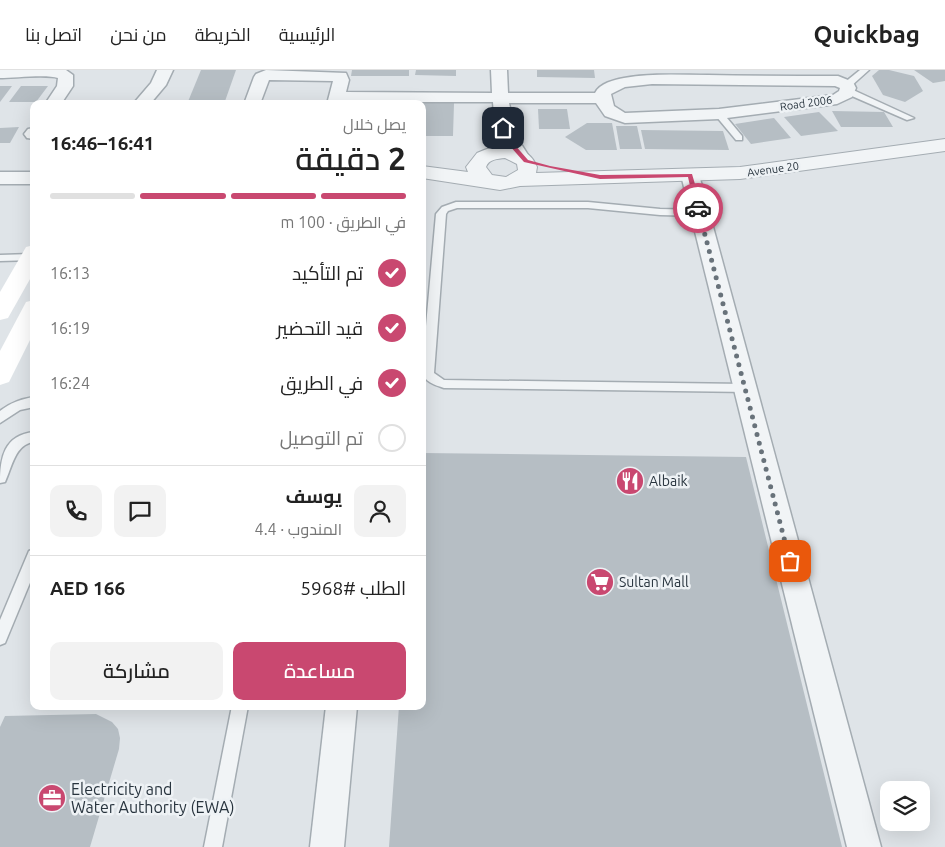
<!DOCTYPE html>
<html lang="ar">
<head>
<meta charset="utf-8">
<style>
  body { margin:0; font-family:Ubuntu,Cairo,sans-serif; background:#f2f2f2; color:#222; direction:rtl; height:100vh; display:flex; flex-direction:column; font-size:19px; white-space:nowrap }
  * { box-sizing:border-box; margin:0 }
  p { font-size:16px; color:#767676 }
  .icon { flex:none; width:28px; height:28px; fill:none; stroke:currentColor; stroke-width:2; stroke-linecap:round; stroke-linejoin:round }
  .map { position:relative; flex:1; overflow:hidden; direction:ltr }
  .details { position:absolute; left:30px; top:30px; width:396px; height:610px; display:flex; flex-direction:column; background:#fff; border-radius:10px; box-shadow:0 5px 20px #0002; direction:rtl }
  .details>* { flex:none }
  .controls { position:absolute; left:880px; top:711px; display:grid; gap:10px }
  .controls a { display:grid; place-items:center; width:50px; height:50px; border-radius:10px; background:#fff; box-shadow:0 5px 20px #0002; font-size:25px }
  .pin { position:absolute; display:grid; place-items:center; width:42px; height:42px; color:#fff; margin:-21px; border-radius:10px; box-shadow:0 2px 8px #0006 }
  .courier { position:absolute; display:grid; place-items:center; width:50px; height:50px; margin:-25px; border:4px solid #c94870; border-radius:50%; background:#fff; color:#222; box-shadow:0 1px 6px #0007 }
  .summary em { font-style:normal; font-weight:600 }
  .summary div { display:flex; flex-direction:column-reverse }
  .summary { display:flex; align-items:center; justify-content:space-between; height:85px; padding:0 20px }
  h1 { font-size:32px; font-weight:600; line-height:38px }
  .bar { display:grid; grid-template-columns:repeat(4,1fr); gap:8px 5px; align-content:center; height:60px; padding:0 20px }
  .bar i { height:6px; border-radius:4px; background:#e0e0e0 }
  .bar .on { background:#c94870 }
  .bar p { grid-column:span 4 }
  .line { display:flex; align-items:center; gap:12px; padding:0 20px; border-top:1px solid #e0e0e0 }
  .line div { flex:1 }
  .round { display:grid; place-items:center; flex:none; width:52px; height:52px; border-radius:10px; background:#f2f2f2 }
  ol { padding:0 20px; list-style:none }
  li { display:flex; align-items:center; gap:15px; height:55px }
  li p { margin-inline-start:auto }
  li .icon { padding:5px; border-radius:50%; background:#c94870; color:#fff; stroke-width:4 }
  li:last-child { color:#767676 }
  li i { width:28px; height:28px; border:2px solid #e0e0e0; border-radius:50% }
  .primary-button { display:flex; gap:10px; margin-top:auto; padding:10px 20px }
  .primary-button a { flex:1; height:58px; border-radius:10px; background:#c94870; color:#fff; font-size:20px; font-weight:600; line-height:58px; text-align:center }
  .primary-button a+a { background:#f2f2f2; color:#222 }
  header { display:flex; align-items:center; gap:30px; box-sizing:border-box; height:70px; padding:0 25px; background:#fff; border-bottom:1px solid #e0e0e0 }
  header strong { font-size:24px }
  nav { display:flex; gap:28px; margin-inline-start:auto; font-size:18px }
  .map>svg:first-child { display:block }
  .building { fill:#b6bec4 }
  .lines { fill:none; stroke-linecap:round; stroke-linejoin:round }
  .service-casing { stroke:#a4acb2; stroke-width:3 }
  .minor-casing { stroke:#a4acb2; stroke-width:3 }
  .tertiary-casing { stroke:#a4acb2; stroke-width:2 }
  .service { fill:#f1f4f6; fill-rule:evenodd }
  .minor { fill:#f1f4f6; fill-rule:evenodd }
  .tertiary { fill:#f1f4f6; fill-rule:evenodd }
  .secondary { fill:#fff; fill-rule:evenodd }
  .route { fill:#c94870 }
  .done { stroke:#68727a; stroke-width:5; stroke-dasharray:0 9 }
  .labels { text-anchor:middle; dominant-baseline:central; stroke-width:5; stroke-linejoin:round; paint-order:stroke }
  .far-street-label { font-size:11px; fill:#28343e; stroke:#eef2f5 }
  .poi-label { font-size:14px; fill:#28343e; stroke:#eef2f5; text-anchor:start }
  .near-poi-label { font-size:16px; fill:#28343e; stroke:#eef2f5; text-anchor:start }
</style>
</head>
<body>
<header>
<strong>Quickbag</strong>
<nav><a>الرئيسية</a><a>الخريطة</a><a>من نحن</a><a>اتصل بنا</a></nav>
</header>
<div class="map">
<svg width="945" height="777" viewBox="0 0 945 777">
  <rect width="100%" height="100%" fill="#dfe4e8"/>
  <!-- building -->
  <g class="building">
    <polygon points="201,0 236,0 224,34 187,34"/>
    <polygon points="352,0 409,0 409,6 351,6"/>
    <polygon points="416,0 456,0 456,6 415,5"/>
    <polygon points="537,0 594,0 595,8 537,7"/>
    <polygon points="879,0 889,0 914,6 923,21 905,32 883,25 872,6"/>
    <polygon points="914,0 945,0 945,11 933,13"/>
    <polygon points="0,16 12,16 0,32"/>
    <polygon points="21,16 48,16 36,32 9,32"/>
    <polygon points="454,33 453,66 422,66 422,33"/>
    <polygon points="538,39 567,39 570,59 539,59"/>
    <polygon points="832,41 884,42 893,57 841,57"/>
    <polygon points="819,42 838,61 801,66 784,47"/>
    <polygon points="774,48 791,68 751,74 735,54"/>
    <polygon points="587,53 612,53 617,80 586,80 565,67"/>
    <polygon points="616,56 637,56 642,79 620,79"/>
    <polygon points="19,57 10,73 0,73 0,58"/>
    <polygon points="641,60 723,61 729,80 645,79"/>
    <polygon points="422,383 746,387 842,777 389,777 399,636 422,636"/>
    <polygon points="96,644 112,652 118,659 120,668 119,679 90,777 0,777 0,657 5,646"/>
  </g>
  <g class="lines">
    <defs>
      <g id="service">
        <polygon points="860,0 869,0 850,17 844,17 844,13"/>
        <polygon points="845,19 851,19 914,48 907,50 845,23"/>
        <polygon points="716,42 722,42 742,66 742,70 736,70 716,46"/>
        <path d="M456,132h132l72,7 40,1 5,3 -5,3 -40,-1 -72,-7h-131l-9,3 -2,3 -12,159 10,7 301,4 6,5 -2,3 -305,-4c-9,-3 -20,-6 -22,-17l14,-157 6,-7z"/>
        <polygon points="31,184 34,184 34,190 0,191 0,185"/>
        <path d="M34,327v10l-14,3 -20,13v-12c10,-8 21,-12 34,-14z"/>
        <path d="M34,362v10c-19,2 -22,25 -29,40l-5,1c0,-25 4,-48 34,-51z"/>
        <polygon points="34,479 34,503 5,573 0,575 0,550 29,481"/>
        <polygon points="232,636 248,636 222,777 204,777"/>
      </g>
      <g id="minor">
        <path d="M0,0h66l7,5v11l-12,18h-16l12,-18 1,-8c-11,-4 -44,0 -58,0z"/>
        <polygon points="157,0 173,0 166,15 150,34 133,34 151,13"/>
        <path d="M266,0l80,3 3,7 -3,12 146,1 -1,-23h16l1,23h87c5,-10 19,-13 29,-15 28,-5 56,-3 84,-3 43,1 87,1 130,1l15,6 3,6 -4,9 -15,7 -118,15 -94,4 -20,-7 -9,-13h-87l7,33 14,22 -3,4 -6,1 -6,-1c-13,-19 -21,-36 -22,-60h-149l-1,2h-16l6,-23 -64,-1 -9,24h-16l10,-27 2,-3zM652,14l183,2 5,2 -1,3 -6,4 -114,14 -94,4 -11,-7 -3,-12 14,-7z"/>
        <polygon points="34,58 34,69 27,68 24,64 28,59"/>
        <polygon points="690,100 696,101 699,105 881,777 847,777 681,105 684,101"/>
        <rect x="0" y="102" width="34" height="12"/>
        <polygon points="326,636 357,636 344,777 310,777"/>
      </g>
      <path id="tertiary" d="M945,69v12l-205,28 -220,7 -20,4 -78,-12v-12l46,6 -2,-5 11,-14c20,-10 51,-10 60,14l-1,6 204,-6zM505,88l12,6 1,6 -12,7 -14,-2 -6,-8c3,-8 11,-8 19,-9z"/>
    </defs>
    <!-- service casing -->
    <use href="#service" class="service-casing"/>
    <!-- minor casing -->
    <use href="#minor" class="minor-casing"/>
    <!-- tertiary casing -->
    <use href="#tertiary" class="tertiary-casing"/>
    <!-- service -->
    <use href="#service" class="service"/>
    <!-- minor -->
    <use href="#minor" class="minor"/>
    <!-- tertiary -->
    <use href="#tertiary" class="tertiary"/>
    <!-- secondary -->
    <g class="secondary">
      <polygon points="34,175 34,202 8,248 0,250 0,222 26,177"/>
      <polygon points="34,230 34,262 9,312 0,315 0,281 26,232"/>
    </g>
  </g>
  <!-- route -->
  <polygon class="route" points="503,56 506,58 514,74 528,90 550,96 600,105 692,104 702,138 698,140 695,138 688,107 600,109 524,92 509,75 501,58"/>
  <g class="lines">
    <!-- done -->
    <polyline class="done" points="698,138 790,491"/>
  </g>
  <!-- icons -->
  <defs>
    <symbol id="restaurant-disc" viewBox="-11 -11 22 22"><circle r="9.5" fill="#c94870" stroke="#eef2f5"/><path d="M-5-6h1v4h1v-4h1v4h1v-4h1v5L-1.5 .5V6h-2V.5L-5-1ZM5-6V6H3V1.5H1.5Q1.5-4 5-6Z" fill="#fff"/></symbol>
    <symbol id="supermarket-disc" viewBox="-11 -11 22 22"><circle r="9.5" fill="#c94870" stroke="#eef2f5"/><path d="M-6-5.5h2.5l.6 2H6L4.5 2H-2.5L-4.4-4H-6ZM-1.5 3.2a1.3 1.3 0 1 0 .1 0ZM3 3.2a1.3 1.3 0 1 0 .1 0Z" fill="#fff"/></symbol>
    <symbol id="office-disc" viewBox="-11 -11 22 22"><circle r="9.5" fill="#c94870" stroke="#eef2f5"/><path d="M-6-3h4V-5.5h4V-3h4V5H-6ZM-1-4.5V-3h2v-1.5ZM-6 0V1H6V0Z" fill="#fff"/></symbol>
  </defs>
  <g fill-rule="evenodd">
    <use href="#restaurant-disc" x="614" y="395" width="32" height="32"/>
    <use href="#supermarket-disc" x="584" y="496" width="32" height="32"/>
    <use href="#office-disc" x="36" y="712" width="32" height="32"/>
  </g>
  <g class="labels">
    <!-- far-street labels -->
    <g class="far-street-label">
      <text transform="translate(806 33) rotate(-8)">Road 2006</text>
      <text transform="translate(773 99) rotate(-8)">Avenue 20</text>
    </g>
    <!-- poi labels -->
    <g class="poi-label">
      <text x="649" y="411">Albaik</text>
      <text x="619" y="512">Sultan Mall</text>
    </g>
    <!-- near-poi labels -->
    <g class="near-poi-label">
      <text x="71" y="719">Electricity and<tspan x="71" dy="18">Water Authority (EWA)</tspan></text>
    </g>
  </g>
</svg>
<div class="controls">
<a><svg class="icon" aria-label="layers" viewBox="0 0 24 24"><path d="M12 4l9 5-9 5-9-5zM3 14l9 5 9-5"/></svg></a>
</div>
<div class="pin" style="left:790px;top:491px;background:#ea580c"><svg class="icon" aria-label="bag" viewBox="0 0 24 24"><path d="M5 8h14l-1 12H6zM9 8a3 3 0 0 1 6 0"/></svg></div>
<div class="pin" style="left:503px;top:58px;background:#1f2937"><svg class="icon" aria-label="home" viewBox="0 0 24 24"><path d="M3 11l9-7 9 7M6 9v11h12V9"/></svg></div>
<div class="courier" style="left:698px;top:138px"><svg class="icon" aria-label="car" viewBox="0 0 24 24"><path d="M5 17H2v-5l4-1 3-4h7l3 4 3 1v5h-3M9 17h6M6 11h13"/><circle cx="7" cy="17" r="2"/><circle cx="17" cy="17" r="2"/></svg></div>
<section class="details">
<div class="summary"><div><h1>2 دقيقة</h1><p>يصل خلال</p></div><em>16:41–16:46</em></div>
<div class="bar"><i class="on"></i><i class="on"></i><i class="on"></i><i></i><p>في الطريق · 100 m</p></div>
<ol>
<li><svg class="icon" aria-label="check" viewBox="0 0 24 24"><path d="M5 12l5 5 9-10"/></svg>تم التأكيد<p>16:13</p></li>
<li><svg class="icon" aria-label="check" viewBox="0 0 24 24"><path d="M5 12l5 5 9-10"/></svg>قيد التحضير<p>16:19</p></li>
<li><svg class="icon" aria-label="check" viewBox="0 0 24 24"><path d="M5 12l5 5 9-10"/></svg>في الطريق<p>16:24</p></li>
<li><i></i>تم التوصيل</li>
</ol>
<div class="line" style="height:90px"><a class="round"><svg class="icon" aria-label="person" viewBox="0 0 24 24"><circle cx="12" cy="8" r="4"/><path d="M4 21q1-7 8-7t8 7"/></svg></a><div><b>يوسف</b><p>المندوب · 4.4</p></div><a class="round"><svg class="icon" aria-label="chat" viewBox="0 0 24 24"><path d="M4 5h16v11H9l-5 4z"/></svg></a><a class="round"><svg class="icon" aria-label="phone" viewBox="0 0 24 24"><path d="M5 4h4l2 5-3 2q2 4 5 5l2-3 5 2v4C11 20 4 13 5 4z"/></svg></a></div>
<div class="line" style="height:65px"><div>الطلب #5968</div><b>AED 166</b></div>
<div class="primary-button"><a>مساعدة</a><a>مشاركة</a></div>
</section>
</div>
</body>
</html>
